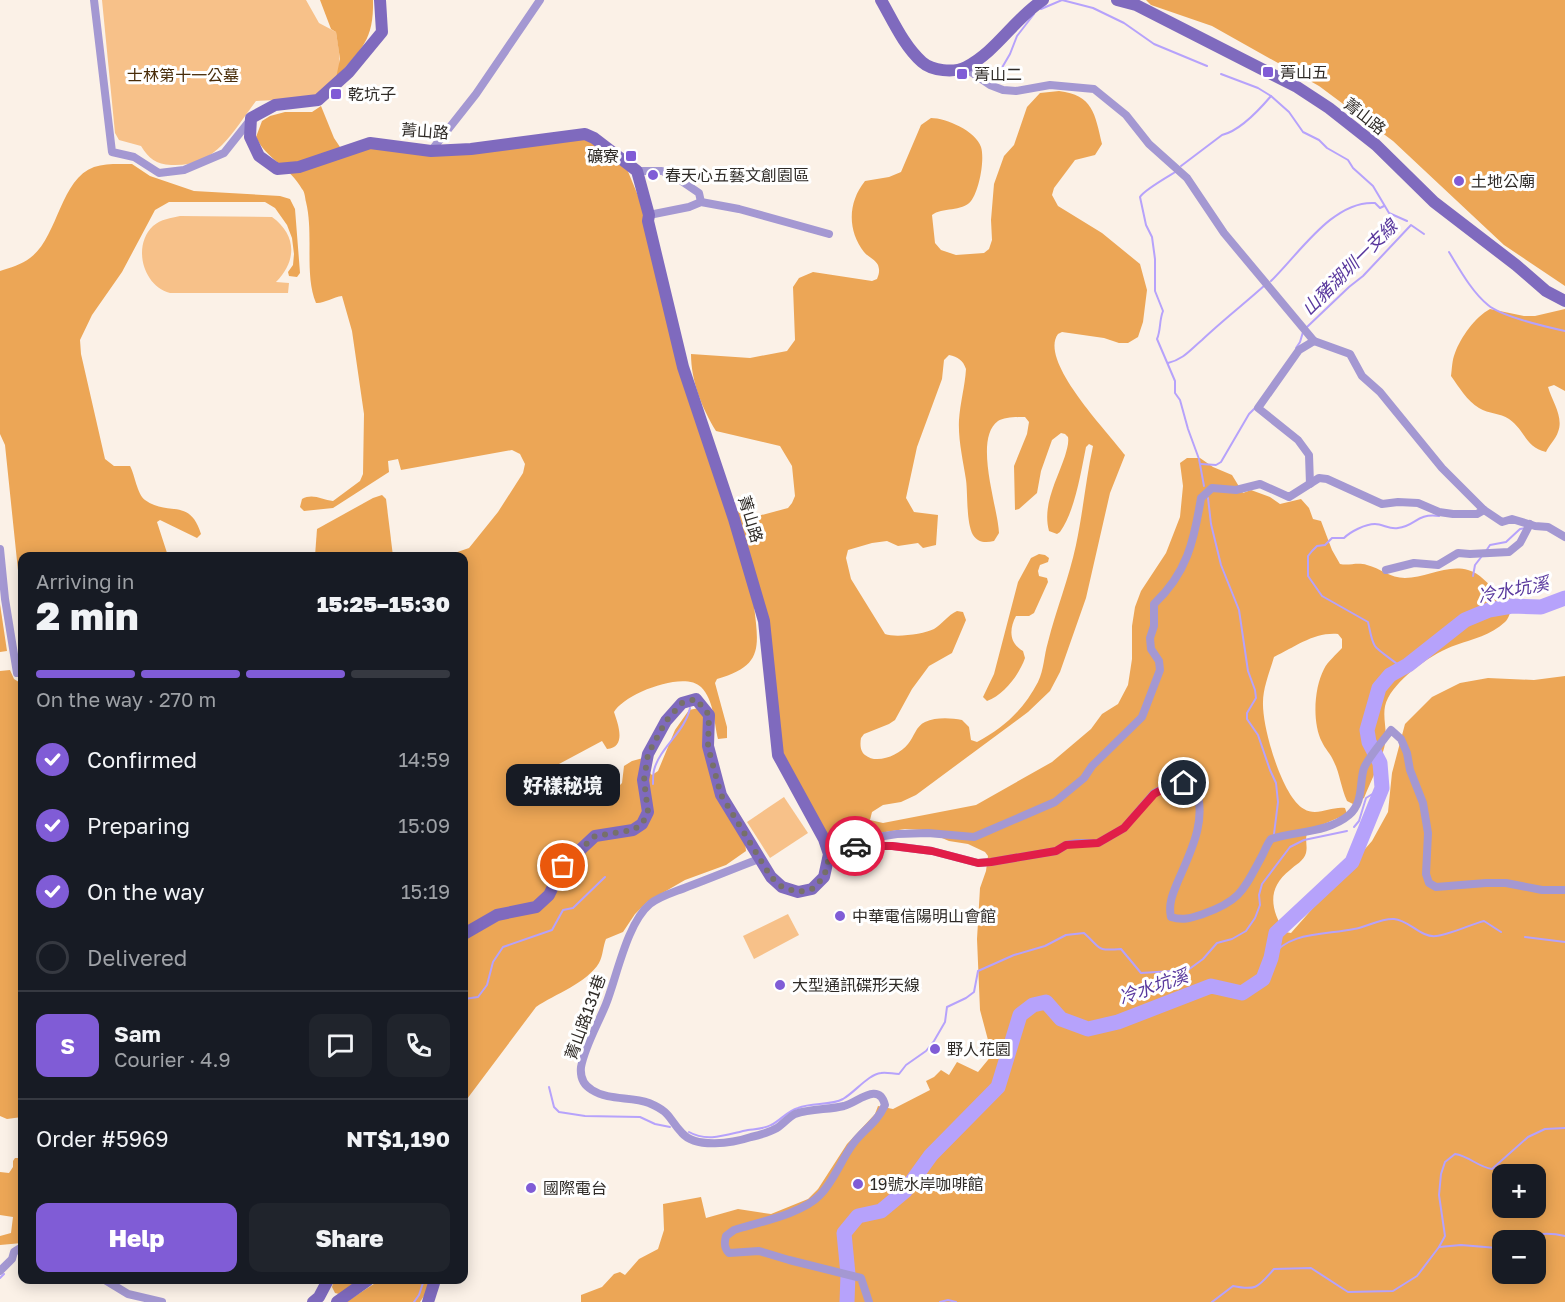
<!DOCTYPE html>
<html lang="en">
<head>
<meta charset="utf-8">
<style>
  body { margin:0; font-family:"Golos Text","Noto Sans TC",sans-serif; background:#20242c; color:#f1f3f6; height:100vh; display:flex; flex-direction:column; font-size:22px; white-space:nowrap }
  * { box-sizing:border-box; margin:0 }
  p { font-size:20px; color:#9ea1a6 }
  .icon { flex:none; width:33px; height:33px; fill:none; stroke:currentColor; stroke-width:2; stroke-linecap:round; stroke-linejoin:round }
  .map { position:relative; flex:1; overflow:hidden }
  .drawer { position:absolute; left:18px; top:552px; width:450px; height:732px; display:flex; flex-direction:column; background:#171b24; border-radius:12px; box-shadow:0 3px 15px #0003 }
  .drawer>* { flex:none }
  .buttons { position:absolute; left:1492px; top:1164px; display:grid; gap:12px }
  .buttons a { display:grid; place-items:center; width:54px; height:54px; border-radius:12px; background:#171b24; box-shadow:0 3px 15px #0003; font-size:30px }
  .pin { position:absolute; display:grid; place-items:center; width:51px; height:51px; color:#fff; margin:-26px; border:3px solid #fff; border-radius:50%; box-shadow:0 2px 6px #0007 }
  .courier { position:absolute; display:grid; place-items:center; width:60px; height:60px; margin:-30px; border:4px solid #e11d48; border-radius:50%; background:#fff; color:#222; box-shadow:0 2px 8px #0007 }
  .bubble { position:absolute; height:42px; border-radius:12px; background:#171b24; box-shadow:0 3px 15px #0003; font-size:20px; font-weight:800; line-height:42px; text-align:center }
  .headline em { font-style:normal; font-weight:800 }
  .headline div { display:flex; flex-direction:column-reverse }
  .headline { display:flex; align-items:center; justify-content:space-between; height:102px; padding:0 18px }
  h1 { font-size:39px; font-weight:800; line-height:45px }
  .bar { display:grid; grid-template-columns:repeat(4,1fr); gap:9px 6px; align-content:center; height:72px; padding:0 18px }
  .bar i { height:8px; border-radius:4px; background:#363941 }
  .bar .active { background:#805cd6 }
  .bar p { grid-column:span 4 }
  .line { display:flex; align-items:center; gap:15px; padding:0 18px; border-top:2px solid #363941 }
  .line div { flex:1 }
  .round { display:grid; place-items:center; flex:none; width:63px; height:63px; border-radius:12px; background:#20242c }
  ol { padding:0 18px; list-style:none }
  li { display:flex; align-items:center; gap:18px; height:66px }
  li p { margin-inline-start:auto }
  li .icon { padding:6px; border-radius:50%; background:#805cd6; color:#fff; stroke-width:4 }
  li:last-child { color:#9ea1a6 }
  li i { width:33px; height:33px; border:3px solid #363941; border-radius:50% }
  .primary-button { display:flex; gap:12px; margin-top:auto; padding:12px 18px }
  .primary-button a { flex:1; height:69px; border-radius:12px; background:#805cd6; color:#fff; font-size:24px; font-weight:800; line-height:69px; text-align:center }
  .primary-button a+a { background:#20242c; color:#f1f3f6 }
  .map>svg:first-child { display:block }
  .green { fill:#f7c189 }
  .forest { fill:#eca656; fill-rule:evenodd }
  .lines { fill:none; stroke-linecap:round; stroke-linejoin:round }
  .stream { stroke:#b6a2fb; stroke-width:2 }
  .river { stroke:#b6a2fb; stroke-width:15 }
  .street { stroke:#a498d2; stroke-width:8 }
  .secondary { stroke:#7f6abe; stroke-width:12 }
  .done { stroke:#76706a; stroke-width:6; stroke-dasharray:0 10.8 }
  .route { stroke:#e11d48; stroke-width:8 }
  .poi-dot { fill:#805cd6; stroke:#fff; stroke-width:2 }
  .labels { text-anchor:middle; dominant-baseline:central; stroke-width:6; stroke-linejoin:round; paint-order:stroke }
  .poi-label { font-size:16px; fill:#2f2b27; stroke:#fff; text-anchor:start }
  .park-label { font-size:16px; fill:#482c09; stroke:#fff }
  .street-label { font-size:16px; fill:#2f2b27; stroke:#fff }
  .water-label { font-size:18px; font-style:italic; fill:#59389d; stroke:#fff }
</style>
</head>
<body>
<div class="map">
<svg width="1565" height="1302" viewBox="0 0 1565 1302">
  <rect width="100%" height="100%" fill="#fbf1e7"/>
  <!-- green -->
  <g class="green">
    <path d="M102,0h204l13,23 17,9c2,14 7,34 0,47 -14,25 -56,20 -80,22 -25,33 -40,66 -85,64 -15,-1 -22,-6 -30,-19l-22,-6 -4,-7z"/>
    <path d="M180,216l92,1c25,18 25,44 4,65l13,1 -1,10h-118c-27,-7 -38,-47 -17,-67 8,-7 18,-8 27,-10z"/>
    <polygon points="784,797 808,833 770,858 747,822"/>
    <polygon points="788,914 799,935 754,959 743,936"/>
  </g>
  <!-- forest -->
  <g class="forest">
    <path d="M320,0h53c1,41 -12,49 -37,78l4,-19 -4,-27 -5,-3z"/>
    <polygon points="1146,0 1565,0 1565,286 1504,245 1393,141 1319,86 1212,26 1151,5"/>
    <path d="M1059,91c34,4 36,23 43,53l-7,11 -20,5 -21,28 -2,7 6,11 44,27 38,31 7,26 -4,32 -5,15 -10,6h-9l-15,-5 -42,-6 -4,2c-20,27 51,99 67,121l-15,38 -24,105 -26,74 -10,19 -22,21 -112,83 -15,7 -18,3 -11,7 -2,8 13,3 93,-18 76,-43 39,-33 11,-15 16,-10 10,-19 4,-26v-33l3,-19 6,-16 25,-38 14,-36 3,-31 -3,-23 7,-5h13l13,9 19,8 11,18 8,-3 19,7 10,7 21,-5 8,9 4,11 8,2 11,29 8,14c9,2 17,-2 27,1 13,3 23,13 38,13 21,0 42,-14 63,-8 12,3 19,14 29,21 3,3 9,3 12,6 5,5 1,21 -4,25 -14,13 -32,17 -49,23 -22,7 -57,32 -68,53 -8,15 0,29 -3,45 -1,12 -16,42 -21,55l-11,6 -6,-3c-6,-13 -7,-27 -13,-39 -3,-8 -9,-13 -12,-20 -10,-19 -8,-54 2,-73 4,-8 12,-14 18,-21v-9l-4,-5c-24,-2 -43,13 -64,23 -4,14 -11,31 -11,45 -1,25 19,95 41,107 13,8 27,-3 41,-1l2,6 -39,17c-4,8 0,14 -2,22 -2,8 -11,12 -16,17 -23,18 -20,39 -5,62l6,1 81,-92 16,-29 4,-39 13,-49 27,-27 28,-14 28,-5 46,2 31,-4v626h-984v-7l21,-8 12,-13 6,-2 5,3 14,-16 19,-10 6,-19 -1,-26 38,-7 5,21 32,-9 33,5 37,-15 10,-10 29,-45 28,-30 3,-8 15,3 37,-19 -4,-9 8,-4 7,-7 8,5 8,-13 21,10 14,-17 -12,-45 -3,-71 3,-51 6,-17 2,-15 -3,-4 -17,-8 -19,-3 -26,-11 -18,-1 -52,8 -12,4 -9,-1 -6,-5 -45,-81 -2,-38 -42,-204 2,-2 15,7 34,-9 4,-5 3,-7 -3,-30 -12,-20 -64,-15c-14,-23 -25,-50 -25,-77l59,4 37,-7 8,-11 -2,-53 6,-9 14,-6 59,9 5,-2c2,-5 3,-8 1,-14 -3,-6 -10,-8 -14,-13 -17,-22 -16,-50 1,-71l24,-4 12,-5 20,-47 10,-7c15,0 45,13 50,29 4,13 -2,44 -10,54 -9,11 -29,6 -39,14l3,28 6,7 15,5 28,-2 5,-4 3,-9 -1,-20 3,-36 10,-28 10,-11 13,-38 13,-14zM949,355c9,2 14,5 17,14 -1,17 -6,34 -7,51 -1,20 4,40 7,60 2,15 0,42 7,55 5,8 13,8 21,6l5,-8c-1,-26 -26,-94 -1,-112 6,-4 21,-4 27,-4l4,5 -2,12 -13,32 1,44 4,-1 18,-16 4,-22 11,-31 9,-7 4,1 3,3c1,6 -1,12 -3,19 -8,24 -23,49 -16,75l8,3 3,-2c15,-21 21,-60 26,-85l3,-3 4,2c-7,32 -10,66 -17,99 -7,33 -20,65 -28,97 -4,13 -4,28 -10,40 -14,27 -34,46 -61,60l-6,-2 -2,-13 -7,-7c-11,-2 -26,-3 -37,2 -9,4 -11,15 -17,22 -9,11 -31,21 -43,11 -5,-4 -5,-11 -4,-17l3,-4 25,-10 6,-4 17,-31 17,-23 23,-13 14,-33 -3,-8 -6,-1c-9,4 -15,13 -23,18 -10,5 -38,9 -49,5l-34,-55 -5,-21 2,-8 24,-7 15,-2 11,5 20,-3 5,5 13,-3 2,-30 -24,-3 -8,-14 11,-51 25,-68 2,-19zM1503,1174h33v34h-33zM1503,1240h33v34h-33z"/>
    <path d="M321,106l13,32 12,18 23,-8 61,6 152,-16 9,3 36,28 14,34 113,403c5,42 9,60 -37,73l-2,4 12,44v11l-9,1c-4,-17 -4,-39 -17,-52 -17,-17 -77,7 -87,25 4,12 13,35 -7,37l-5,-8 -43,23 1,10 10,18 4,1 45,-7 3,-3 2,-17 8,-5 11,-3 6,14 3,3 6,-4 17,-41 14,-20 10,-2 4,5 1,29 41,99 1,10 -20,14 -41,15 -38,22 -12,12 -12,18 -17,7c-3,7 -3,17 -7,24 -12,20 -44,31 -63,44l-72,96v-547h-18l23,-8 29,-36 25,-39 2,-9 -5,-10 -8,-4 -111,20 -3,-11 -10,2 1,11 -56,36 -29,3 -4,-4 2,-8c11,-6 20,1 31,2l27,-20 3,-7 1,-60 -12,-83 -10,-35c-9,1 -19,8 -26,7 -12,-29 -2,-68 -10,-101 -1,-4 -1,-10 -4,-13 -11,-21 -36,-30 -46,-52l6,-16 8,-5 15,-4h27z"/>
    <path d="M132,164l18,12 44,15 86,5 10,3 5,10 5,64 -3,4 -8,-1 -1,-4 5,-7 1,-11 -2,-16 -5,-13 -12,-17 -10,-6h-96l-14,8 -33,62 -30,43 -12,25 1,14 24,105 9,7h16c5,9 7,28 15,34 23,17 45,-3 56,34l-4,4 -37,-18 -3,2 11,34h-146v53l-17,-164 -5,-11v-163c10,-3 22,-7 30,-13 28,-20 30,-79 64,-91 12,-4 26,-3 38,-3z"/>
    <path d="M1490,309l34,7h11l30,-7v82l-11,-6 -6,2c4,14 16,30 10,45 -2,7 -9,13 -12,20 -21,-5 -21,-22 -37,-33 -9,-6 -20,-5 -30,-11 -12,-7 -20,-21 -28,-32 1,-7 1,-16 4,-23 6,-16 20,-36 35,-44z"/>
    <polygon points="382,495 386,499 393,556 315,556 317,529 373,498"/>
    <path d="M1039,554l6,1 4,3 -1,4 -8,3 -2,6 1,5 8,2 1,4 -14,31 -5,3h-13c-7,13 -7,27 7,35l2,7c-6,17 -21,37 -38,43l-4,-4 11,-23 24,-92 13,-24z"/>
    <polygon points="0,604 7,651 0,652"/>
    <polygon points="10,670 14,679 22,684 22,1117 7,1119 0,1116 0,671"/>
    <polygon points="15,1158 22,1158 22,1243 0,1245 0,1236 11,1233 13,1217 0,1215 0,1172 9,1173 13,1167 13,1161"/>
    <polygon points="334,1280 361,1280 339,1294 335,1293 332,1287"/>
    <polygon points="380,1280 430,1280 428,1290 420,1302 346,1302"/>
  </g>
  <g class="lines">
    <!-- stream -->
    <g class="stream">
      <polyline points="1041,9 1062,0 1093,8 1124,23 1154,44 1207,66"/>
      <polyline points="1221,74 1258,88 1271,96 1289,112 1303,132 1319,140 1327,148 1348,160 1353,168 1373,186 1389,213 1407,221"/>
      <polyline points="993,83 1010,54 1017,36 1034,14"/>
      <path d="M1181,166l41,-31c17,-4 38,-26 49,-39"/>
      <path d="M1177,171c-8,5 -33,19 -37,26l6,28 6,12 3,22v32l8,20c-4,10 -2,19 -6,28l18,42v12l5,7 8,29 11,30 5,27"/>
      <path d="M1449,252c11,18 23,40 39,53 14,12 59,22 77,26"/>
      <path d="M1271,281c28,-27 62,-81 104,-78l5,5 4,-2"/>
      <polyline points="1307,327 1349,287 1363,276 1411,225 1424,234"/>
      <polyline points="1296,348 1300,342 1303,332"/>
      <path d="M1168,363c16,-4 22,-13 34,-23 20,-19 42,-36 63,-55"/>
      <polyline points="1201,464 1216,465 1221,462 1249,414 1256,407"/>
      <polyline points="1208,498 1211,524 1221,565 1239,610 1248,671 1255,690 1256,698 1247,713 1247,719 1258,735 1270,770 1276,783 1278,802 1274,834"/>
      <polyline points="1486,551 1490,545 1506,542 1520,529 1526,528"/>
      <polyline points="1473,576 1475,565 1482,556"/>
      <path d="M1402,668c-6,-6 -24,-17 -27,-22 -4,-6 -5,-16 -7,-24l-46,-26 -14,-20v-20l4,-5 5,-5 8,-1 7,-7h12c6,-6 21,-14 31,-14 8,0 15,6 23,4 18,-2 18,-15 41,-12"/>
      <path d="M653,784c0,-4 0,-10 1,-14 6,-23 31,-38 36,-62"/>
      <polyline points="1354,827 1359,821 1366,798 1382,788"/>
      <polyline points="1525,937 1565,942"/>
      <path d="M1271,958c16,-27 56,-23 83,-29 13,-2 27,-11 40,-10 15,1 27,19 42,17 12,-1 36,-12 48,-15l17,11"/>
      <polyline points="464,999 478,997 487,985 493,962 503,947 552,930 563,910 573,908 605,877"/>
      <polyline points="549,1087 554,1107 559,1112 585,1116 640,1117 655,1124 670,1127"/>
      <path d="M689,1132c19,11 39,2 59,-2 7,-1 16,-1 23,-5 9,-4 16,-14 27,-17 14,-6 32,-2 45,-9 12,-7 26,-25 38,-26 6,-1 12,1 18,1l7,-9 20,-14 8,-10 11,-19 2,-15 19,-9 8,-6 4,-21 36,-16 31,-9 21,-11 18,-2c18,16 11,18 37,16l20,24 47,-3 15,-11 14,-16 15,-4 14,-8 9,-13 5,-13 -1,-10 3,-11 28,-37 14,-7 43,-9"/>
      <path d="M1516,1240c17,-7 32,-8 49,-4"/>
      <path d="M1439,1247l6,-11 -6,-41 2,-21 4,-12 10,-8c14,2 23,13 37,15l36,-32 17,-8 20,-1"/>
      <polyline points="0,1278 4,1274"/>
      <polyline points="414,1302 419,1295 424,1280"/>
      <polyline points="940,1302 948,1300 956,1302"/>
      <path d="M1212,1302l21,-16c24,5 25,1 41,-17l37,-1 37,24 45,-1 24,-15 22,-29 22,-2 36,3 6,-2"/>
    </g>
    <!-- river -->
    <polyline class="river" points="847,1302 848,1274 844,1233 858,1216 881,1211 905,1191 931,1155 998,1087 1020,1015 1033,1005 1046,1002 1061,1019 1088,1029 1118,1022 1211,986 1242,993 1263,979 1271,958 1276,933 1352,862 1382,788 1380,763 1369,742 1367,730 1379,688 1390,675 1408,665 1465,620 1489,610 1512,606 1541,607 1565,598"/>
    <!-- street -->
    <g class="street">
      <polyline points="94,0 112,152 134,157 159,173 184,170 224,153 251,119"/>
      <polyline points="965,68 990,85 1003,90 1016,91 1050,85 1094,89 1126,115 1149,144 1187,178 1224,233 1314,341 1350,354 1362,376 1380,392 1442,468 1484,510 1502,522 1512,519 1535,526 1548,527 1565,537"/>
      <polyline points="431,151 476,94 540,0"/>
      <polyline points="637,171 662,171 677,178 699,193 701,202"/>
      <polyline points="649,215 689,207 701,202 739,209 829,234"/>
      <polyline points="1310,484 1309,455 1298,440 1258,408 1299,350 1314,341"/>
      <polyline points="0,549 5,599 17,673 22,672"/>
      <polyline points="1386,570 1414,563 1438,565 1458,553 1470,554 1509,552 1520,543 1530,524"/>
      <path d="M848,843l8,-6 15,1 26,-4 31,-1 46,4 81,-35 29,-24 8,-12 50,-49 18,-47 -1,-9 -8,-12 -1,-11 4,-12v-22c33,-31 40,-63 47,-106l11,-10 24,2 24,-6 29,13 30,-19 8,1 55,25 16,-2 20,1 21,9 14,2h24l7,-4"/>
      <path d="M829,854l19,-11 8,3h37l39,5 46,12 13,-1 65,-11 10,-6 11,-2h21l26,-15 30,-35 20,-10 17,1 4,2c13,33 -4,65 -17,95 -5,12 -10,23 -7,36 12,4 20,1 32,-3 38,-13 41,-25 59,-58 3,-6 5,-12 9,-17 24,-8 57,-6 78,-24 15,-13 10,-32 15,-47 5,-12 19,-27 27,-38l10,9 6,14 3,17 13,33 5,30 -2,41 3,9 7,4 50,-4h20l36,7h23"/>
      <path d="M759,859c-24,9 -48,19 -72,28 -12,5 -27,9 -37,17 -23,19 -33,72 -44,100 -8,20 -21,42 -25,63 -1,10 2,18 11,23 17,11 39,6 57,13 23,10 18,14 33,30 14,16 51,10 69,4 9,-2 19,-5 26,-9 6,-4 12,-11 18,-14 16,-6 33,-4 49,-8 14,-4 35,-25 41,-1 -9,19 -21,24 -32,39 -12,16 -19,37 -33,51 -18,19 -61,27 -86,35l-8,6c-2,7 -2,12 3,17l30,-2 30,9 72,18 8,24"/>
      <polyline points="0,1271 12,1259 14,1252 22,1247"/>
      <polyline points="105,1280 128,1294 162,1302"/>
    </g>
    <!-- secondary -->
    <g class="secondary">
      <polyline points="380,0 382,32 349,72 318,100 275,105 251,118 250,137 259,156 277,169 299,167 370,143 431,151 471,149 585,134 594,138 637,171 649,215 648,221 683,367 734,519 764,621 778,755 824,839 829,854 824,877 812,889 798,892 782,887 771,877 721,795 708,746 709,715 696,699 682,703 666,721 648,754 643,780 648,812 642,824 633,830 595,836 563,866 549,895 536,907 497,915 464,934"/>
      <path d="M881,0c12,21 23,46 41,62 10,9 32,11 44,5 30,-15 49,-49 77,-67"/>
      <polyline points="1117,0 1136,5 1297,87 1329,108 1376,145 1434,202 1516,265 1546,291 1565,301"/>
      <polyline points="313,1302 319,1297 328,1280"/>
      <polyline points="337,1302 368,1280"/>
      <polyline points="428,1302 435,1280"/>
    </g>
  </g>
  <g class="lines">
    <!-- done -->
    <polyline class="done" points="563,866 595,836 633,830 642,824 648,812 644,780 648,754 666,721 682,703 696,699 709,715 708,747 721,795 771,877 782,887 798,892 812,889 824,877 830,854 848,843 855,846"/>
    <!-- route -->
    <polyline class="route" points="855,846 892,846 932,851 978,863 991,862 1056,851 1066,845 1098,843 1124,828 1154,794 1174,783 1184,783"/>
  </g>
  <!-- markers -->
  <g class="poi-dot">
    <rect x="1262" y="66" width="12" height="12" rx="3"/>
    <rect x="956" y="68" width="12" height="12" rx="3"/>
    <rect x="330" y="88" width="12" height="12" rx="3"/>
    <rect x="625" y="150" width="12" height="12" rx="3"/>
    <circle cx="653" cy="175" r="6"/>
    <circle cx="1459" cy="181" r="6"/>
    <circle cx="840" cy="916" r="6"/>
    <circle cx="780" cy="985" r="6"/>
    <circle cx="935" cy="1049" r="6"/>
    <circle cx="858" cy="1184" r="6"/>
    <circle cx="531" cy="1188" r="6"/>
  </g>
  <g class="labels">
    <!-- poi labels -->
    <g class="poi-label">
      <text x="1280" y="72">菁山五</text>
      <text x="974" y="74">菁山二</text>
      <text x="348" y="94">乾坑子</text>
      <text x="619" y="156" text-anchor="end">礦寮</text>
      <text x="665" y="175">春天心五藝文創園區</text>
      <text x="1471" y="181">土地公廟</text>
      <text x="852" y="916">中華電信陽明山會館</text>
      <text x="792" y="985">大型通訊碟形天線</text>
      <text x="947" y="1049">野人花園</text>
      <text x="870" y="1184">19號水岸咖啡館</text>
      <text x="543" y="1188">國際電台</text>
    </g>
    <!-- park labels -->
    <g class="park-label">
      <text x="183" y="75">士林第十一公墓</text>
    </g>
    <!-- street labels -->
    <g class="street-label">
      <text transform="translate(1365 116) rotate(38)">菁山路</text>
      <text transform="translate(425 131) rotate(4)">菁山路</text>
      <text transform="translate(751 519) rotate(73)">菁山路</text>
      <text transform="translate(585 1017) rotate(-70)">菁山路131巷</text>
    </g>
    <!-- water labels -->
    <g class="water-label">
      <text transform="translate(1349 267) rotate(-45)">山豬湖圳一支線</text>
      <text transform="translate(1513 589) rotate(-11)">冷水坑溪</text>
      <text transform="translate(1153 986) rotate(-19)">冷水坑溪</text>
    </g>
  </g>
</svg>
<div class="buttons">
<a>+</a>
<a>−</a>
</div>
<div class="pin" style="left:563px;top:866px;background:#ea580c"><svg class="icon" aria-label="bag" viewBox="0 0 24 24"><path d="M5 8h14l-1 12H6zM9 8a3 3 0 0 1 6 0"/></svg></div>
<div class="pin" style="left:1184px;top:783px;background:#1f2937"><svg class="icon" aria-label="home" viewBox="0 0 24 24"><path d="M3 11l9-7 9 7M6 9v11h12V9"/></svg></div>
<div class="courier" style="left:855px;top:846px"><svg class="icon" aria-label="car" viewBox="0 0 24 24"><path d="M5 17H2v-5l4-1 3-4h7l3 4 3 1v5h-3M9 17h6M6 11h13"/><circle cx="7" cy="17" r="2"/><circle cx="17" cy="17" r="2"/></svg></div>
<div class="bubble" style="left:506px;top:764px;width:114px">好樣秘境</div>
<section class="drawer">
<div class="headline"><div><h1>2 min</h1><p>Arriving in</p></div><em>15:25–15:30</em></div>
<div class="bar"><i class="active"></i><i class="active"></i><i class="active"></i><i></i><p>On the way · 270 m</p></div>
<ol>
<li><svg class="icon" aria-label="check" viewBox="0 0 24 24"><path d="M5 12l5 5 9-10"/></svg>Confirmed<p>14:59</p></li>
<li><svg class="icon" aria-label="check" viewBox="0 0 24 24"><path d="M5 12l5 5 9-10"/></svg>Preparing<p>15:09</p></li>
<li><svg class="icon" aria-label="check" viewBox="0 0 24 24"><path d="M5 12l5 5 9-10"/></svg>On the way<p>15:19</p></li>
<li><i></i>Delivered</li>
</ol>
<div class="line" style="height:108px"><b class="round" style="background:#805cd6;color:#fff">S</b><div><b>Sam</b><p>Courier · 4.9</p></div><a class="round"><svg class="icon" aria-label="chat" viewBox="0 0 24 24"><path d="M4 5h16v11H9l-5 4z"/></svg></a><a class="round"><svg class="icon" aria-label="phone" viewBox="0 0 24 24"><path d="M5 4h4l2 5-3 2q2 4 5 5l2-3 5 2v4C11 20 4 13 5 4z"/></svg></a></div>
<div class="line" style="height:78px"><div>Order #5969</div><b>NT$1,190</b></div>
<div class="primary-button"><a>Help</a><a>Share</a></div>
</section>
</div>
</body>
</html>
